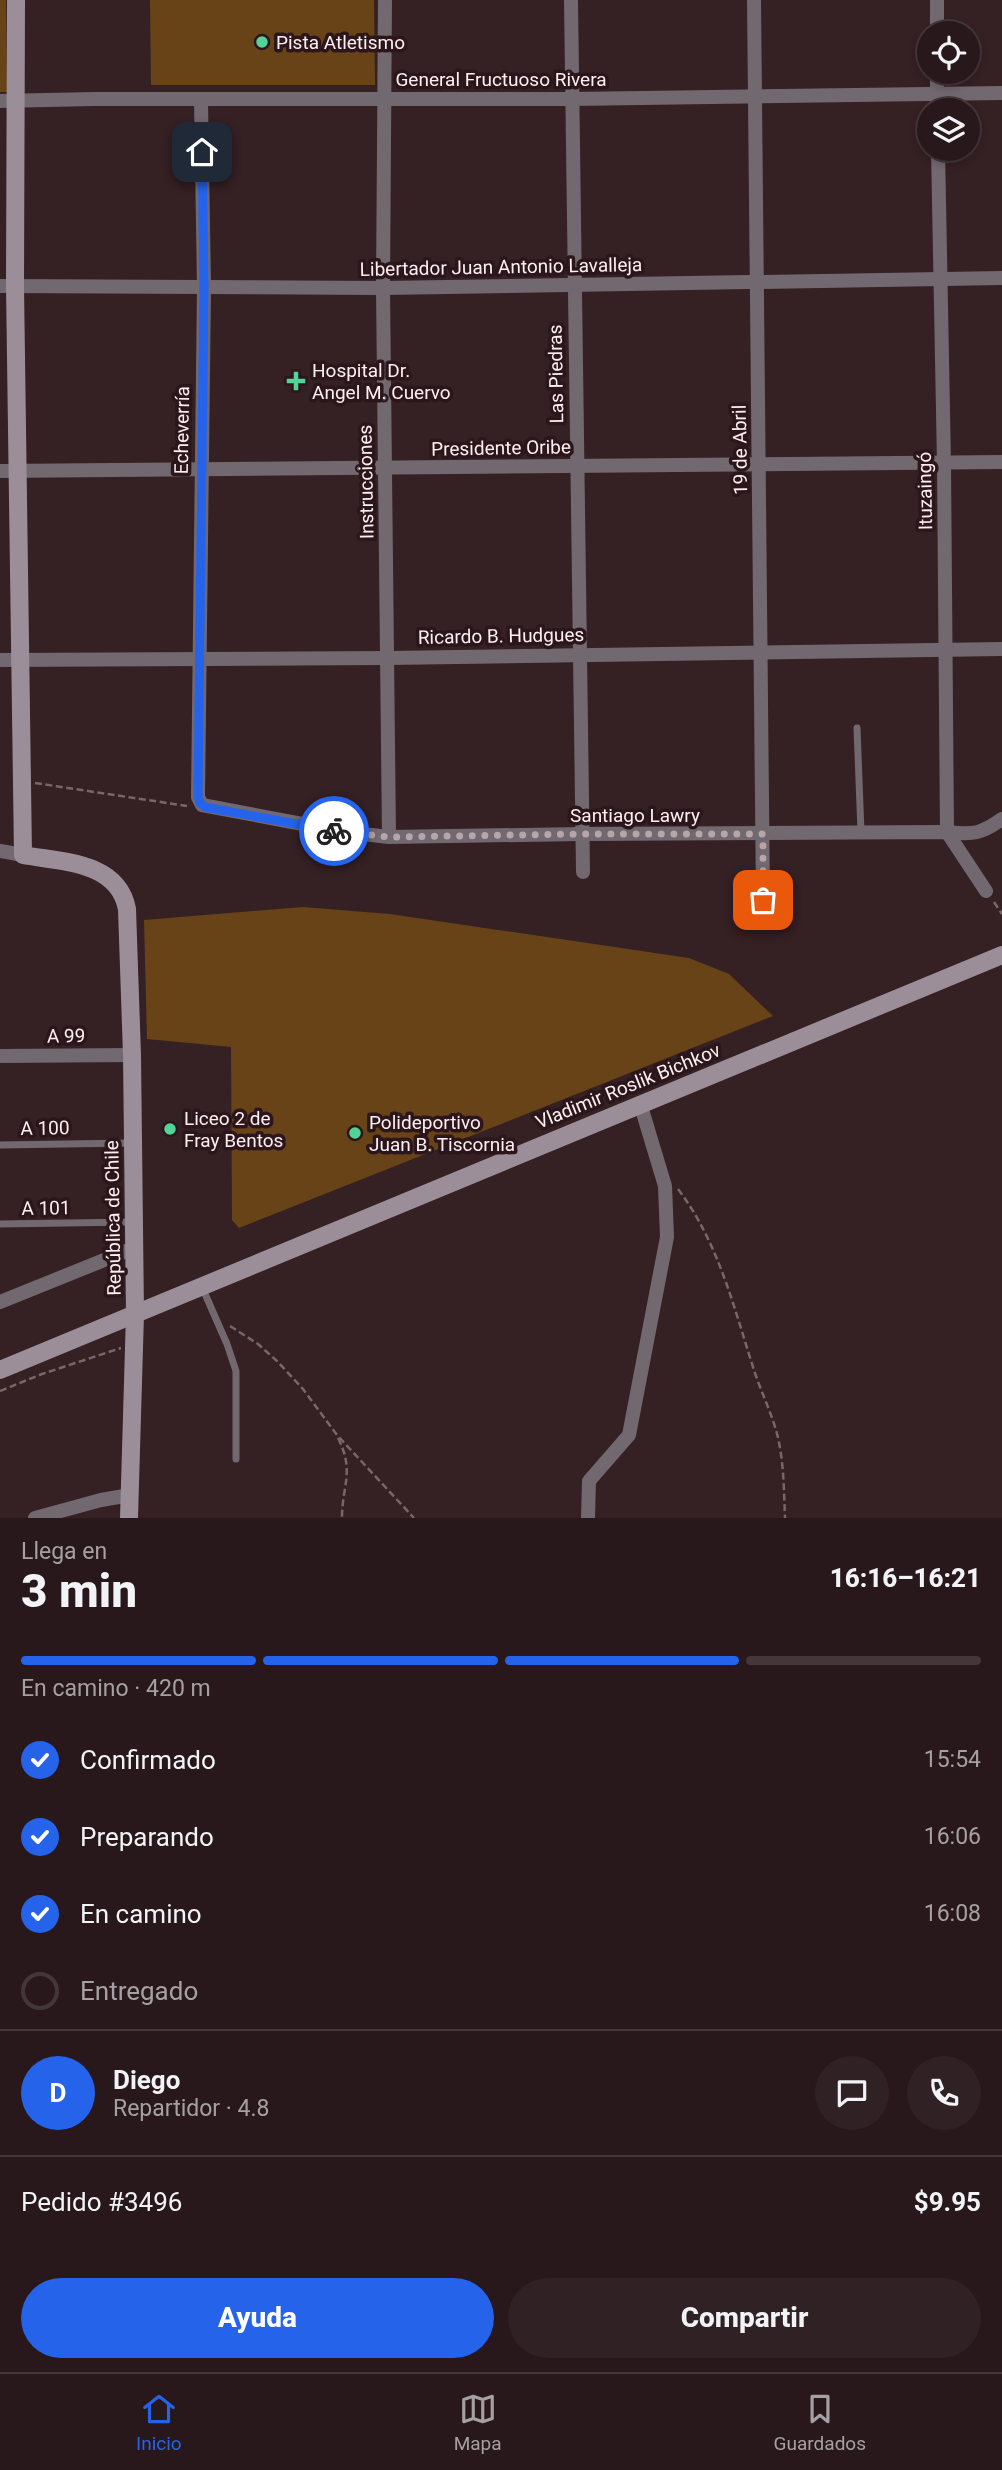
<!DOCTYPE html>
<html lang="es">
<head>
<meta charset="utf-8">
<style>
  body { margin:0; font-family:Roboto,sans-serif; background:#302124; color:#f1f3f6; height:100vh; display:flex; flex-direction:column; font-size:26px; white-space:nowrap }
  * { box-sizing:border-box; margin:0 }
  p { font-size:23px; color:#a5a0a3 }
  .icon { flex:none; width:38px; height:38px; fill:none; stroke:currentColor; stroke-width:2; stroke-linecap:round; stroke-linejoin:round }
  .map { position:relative; height:1518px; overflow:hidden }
  .panel { display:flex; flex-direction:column; background:#28181b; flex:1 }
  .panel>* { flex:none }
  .fabs { position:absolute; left:917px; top:21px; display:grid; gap:14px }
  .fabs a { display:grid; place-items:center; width:63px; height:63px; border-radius:50%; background:#28181b; box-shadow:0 4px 10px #0003,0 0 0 2px #44373a; font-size:35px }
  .pin { position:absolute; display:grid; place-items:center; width:60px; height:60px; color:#fff; margin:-30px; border-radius:14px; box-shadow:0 4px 10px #0006 }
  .courier { position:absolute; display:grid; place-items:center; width:70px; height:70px; margin:-35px; border:5px solid #2563eb; border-radius:50%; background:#fff; color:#222; box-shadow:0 2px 9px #0007 }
  .overview em { font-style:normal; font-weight:800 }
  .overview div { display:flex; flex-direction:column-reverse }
  .overview { display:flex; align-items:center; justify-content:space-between; height:119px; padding:0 21px }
  h1 { font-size:46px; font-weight:800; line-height:52px }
  .bar { display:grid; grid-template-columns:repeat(4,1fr); gap:10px 7px; align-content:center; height:84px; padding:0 21px }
  .bar i { height:9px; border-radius:5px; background:#44373a }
  .bar .on { background:#2563eb }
  .bar p { grid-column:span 4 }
  .line { display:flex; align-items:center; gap:18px; padding:0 21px; border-top:2px solid #44373a }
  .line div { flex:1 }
  .round { display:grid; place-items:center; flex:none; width:74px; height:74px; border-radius:37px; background:#302124 }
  ol { padding:0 21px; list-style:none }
  li { display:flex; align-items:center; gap:21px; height:77px }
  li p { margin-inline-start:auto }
  li .icon { padding:7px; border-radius:50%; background:#2563eb; color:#fff; stroke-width:4 }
  li:last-child { color:#a5a0a3 }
  li i { width:38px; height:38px; border:4px solid #44373a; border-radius:50% }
  .primary-button { display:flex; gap:14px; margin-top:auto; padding:14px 21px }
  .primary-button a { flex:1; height:80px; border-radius:42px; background:#2563eb; color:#fff; font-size:28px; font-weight:800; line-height:80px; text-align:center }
  .primary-button a+a { background:#302124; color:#f1f3f6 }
  .tabs { display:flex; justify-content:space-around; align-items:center; height:98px; border-top:2px solid #44373a; background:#28181b; font-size:19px; color:#a5a0a3 }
  .tabs a { display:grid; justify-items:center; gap:4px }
  .tabs .on { color:#2563eb }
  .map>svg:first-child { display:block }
  .green { fill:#684317 }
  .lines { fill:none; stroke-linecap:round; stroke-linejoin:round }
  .path { stroke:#796669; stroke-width:2.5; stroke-dasharray:7 3.5; stroke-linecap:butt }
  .lane { stroke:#71696f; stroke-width:7 }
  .street { stroke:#71696f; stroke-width:14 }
  .secondary { stroke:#9c8e98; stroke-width:18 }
  .done { stroke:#b7a6a9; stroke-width:7; stroke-dasharray:0 12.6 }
  .route { stroke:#2563eb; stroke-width:9 }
  .poi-dot { fill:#53d396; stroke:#2b161b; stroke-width:2.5 }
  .labels { text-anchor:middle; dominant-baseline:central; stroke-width:7; stroke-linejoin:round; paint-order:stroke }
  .poi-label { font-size:19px; fill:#fdeef0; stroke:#2b161b; text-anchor:start }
  .street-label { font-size:19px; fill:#fdeef0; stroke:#2b161b }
</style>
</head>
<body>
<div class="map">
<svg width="1002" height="1518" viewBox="0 0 1002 1518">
  <rect width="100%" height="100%" fill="#352024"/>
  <!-- green -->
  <g class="green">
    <polygon points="0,0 6,0 7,92 0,92"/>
    <polygon points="150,0 374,0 375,85 151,85"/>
    <polygon points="303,907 390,914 689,958 729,974 773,1016 239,1228 232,1220 231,1047 147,1039 144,920"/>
  </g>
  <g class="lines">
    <!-- path -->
    <g class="path">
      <polyline points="35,783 187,806"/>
      <polyline points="994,902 1002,914"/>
      <path d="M678,1189c40,53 55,115 75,178 8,26 23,54 27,81 4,23 4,47 5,70"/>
      <polyline points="230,1326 258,1344 277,1361 303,1389 337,1435 414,1518"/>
      <polyline points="0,1391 42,1374 121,1348"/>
      <path d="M338,1438c17,34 4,47 4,80"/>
    </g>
    <!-- lane -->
    <g class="lane">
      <polyline points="857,728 861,832"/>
      <polyline points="0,1145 132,1143"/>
      <polyline points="0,1224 133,1222"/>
      <polyline points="202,1287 227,1344 236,1371 236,1459"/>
    </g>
    <!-- street -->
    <g class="street">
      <polyline points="385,0 383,288 389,837"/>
      <polyline points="571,0 583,872"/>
      <polyline points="754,0 763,900"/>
      <polyline points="937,33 937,0"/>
      <polyline points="937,72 937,110"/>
      <path d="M201,99l3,188 -6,510 4,8 143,27 44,5 193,-3 365,-2c26,3 34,2 55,-13"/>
      <polyline points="0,101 94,99 572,99 1002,93"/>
      <polyline points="938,149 944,463 947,832 986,891"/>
      <polyline points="0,286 383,288 1002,278"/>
      <polyline points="0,471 1002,462"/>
      <polyline points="0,660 388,658 1002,649"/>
      <polyline points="0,851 23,855"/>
      <polyline points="0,1056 132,1055"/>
      <polyline points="0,1302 134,1248"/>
      <polyline points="35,1518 101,1500 130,1495"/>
      <polyline points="588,1518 589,1481 629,1435 667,1237 665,1186 640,1103"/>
    </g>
    <!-- secondary -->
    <g class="secondary">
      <path d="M16,0l-1,286 8,569c38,7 95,6 104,54l5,146 3,259 -6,204"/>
      <polyline points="0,1370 1002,955"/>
    </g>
  </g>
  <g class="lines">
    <!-- done -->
    <polyline class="done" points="334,831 389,837 582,834 763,834 763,900"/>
    <!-- route -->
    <polyline class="route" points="202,152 204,287 198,797 200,803 205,807 334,831"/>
  </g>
  <!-- markers -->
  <g class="poi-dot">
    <circle cx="262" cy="42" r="7"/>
    <path d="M292.5 370.5h7v7h7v7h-7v7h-7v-7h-7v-7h7z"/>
    <circle cx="170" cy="1129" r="7"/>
    <circle cx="355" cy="1133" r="7"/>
  </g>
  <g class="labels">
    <!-- poi labels -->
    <g class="poi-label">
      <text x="276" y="42">Pista Atletismo</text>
      <text x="312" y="370">Hospital Dr.<tspan x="312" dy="22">Angel M. Cuervo</tspan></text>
      <text x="184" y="1118">Liceo 2 de<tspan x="184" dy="22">Fray Bentos</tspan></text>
      <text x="369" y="1122">Polideportivo<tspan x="369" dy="22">Juan B. Tiscornia</tspan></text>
    </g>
    <!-- street labels -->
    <g class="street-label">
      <text x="501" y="79">General Fructuoso Rivera</text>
      <text transform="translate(501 267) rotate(-1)">Libertador Juan Antonio Lavalleja</text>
      <text transform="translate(556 374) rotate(-91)">Las Piedras</text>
      <text transform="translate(182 430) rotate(-89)">Echeverría</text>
      <text transform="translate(501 448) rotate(-1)">Presidente Oribe</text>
      <text transform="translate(740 450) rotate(-91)">19 de Abril</text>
      <text transform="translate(366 482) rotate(-91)">Instrucciones</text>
      <text transform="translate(925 491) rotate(-91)">Ituzaingó</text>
      <text transform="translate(501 636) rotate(-1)">Ricardo B. Hudgues</text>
      <text x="635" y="815">Santiago Lawry</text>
      <text transform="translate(66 1036) rotate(-1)">A 99</text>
      <text transform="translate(628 1086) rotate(-22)">Vladimir Roslik Bichkov</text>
      <text transform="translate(45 1128) rotate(-1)">A 100</text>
      <text transform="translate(46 1208) rotate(-1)">A 101</text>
      <text transform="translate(113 1218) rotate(-91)">República de Chile</text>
    </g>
  </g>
</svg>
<div class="fabs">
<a><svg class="icon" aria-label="locate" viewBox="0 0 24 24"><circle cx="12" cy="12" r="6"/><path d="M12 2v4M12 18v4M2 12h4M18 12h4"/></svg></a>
<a><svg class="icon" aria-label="layers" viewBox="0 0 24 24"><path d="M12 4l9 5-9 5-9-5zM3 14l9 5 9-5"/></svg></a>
</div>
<div class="pin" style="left:763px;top:900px;background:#ea580c"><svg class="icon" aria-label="bag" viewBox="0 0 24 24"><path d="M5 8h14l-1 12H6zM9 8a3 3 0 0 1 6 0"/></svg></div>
<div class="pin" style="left:202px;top:152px;background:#1f2937"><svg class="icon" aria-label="home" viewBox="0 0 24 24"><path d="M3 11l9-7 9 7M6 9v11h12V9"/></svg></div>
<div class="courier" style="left:334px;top:831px"><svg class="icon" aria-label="bike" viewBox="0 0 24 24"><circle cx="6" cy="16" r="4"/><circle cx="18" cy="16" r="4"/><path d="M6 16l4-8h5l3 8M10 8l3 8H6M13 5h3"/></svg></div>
</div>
<section class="panel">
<div class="overview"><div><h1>3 min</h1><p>Llega en</p></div><em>16:16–16:21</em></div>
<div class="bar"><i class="on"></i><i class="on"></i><i class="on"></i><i></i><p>En camino · 420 m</p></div>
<ol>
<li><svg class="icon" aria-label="check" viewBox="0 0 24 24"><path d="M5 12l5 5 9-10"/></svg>Confirmado<p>15:54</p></li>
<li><svg class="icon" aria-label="check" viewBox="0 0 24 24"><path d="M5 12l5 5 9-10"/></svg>Preparando<p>16:06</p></li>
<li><svg class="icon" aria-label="check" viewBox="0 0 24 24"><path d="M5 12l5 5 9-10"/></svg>En camino<p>16:08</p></li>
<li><i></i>Entregado</li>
</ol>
<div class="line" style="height:126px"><b class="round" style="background:#2563eb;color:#fff">D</b><div><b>Diego</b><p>Repartidor · 4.8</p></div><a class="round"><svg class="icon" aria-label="chat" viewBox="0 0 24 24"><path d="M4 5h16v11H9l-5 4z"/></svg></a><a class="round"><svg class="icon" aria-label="phone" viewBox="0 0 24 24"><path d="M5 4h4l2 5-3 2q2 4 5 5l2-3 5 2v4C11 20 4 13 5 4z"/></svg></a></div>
<div class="line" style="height:91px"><div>Pedido #3496</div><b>$9.95</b></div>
<div class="primary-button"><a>Ayuda</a><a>Compartir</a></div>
</section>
<nav class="tabs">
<a class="on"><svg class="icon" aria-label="home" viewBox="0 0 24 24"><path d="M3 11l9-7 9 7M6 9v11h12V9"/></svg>Inicio</a>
<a><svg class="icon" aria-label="map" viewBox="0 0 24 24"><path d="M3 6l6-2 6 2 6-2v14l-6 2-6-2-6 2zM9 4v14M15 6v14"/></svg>Mapa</a>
<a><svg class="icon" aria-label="saved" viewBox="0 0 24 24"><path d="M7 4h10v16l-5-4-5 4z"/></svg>Guardados</a>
</nav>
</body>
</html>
